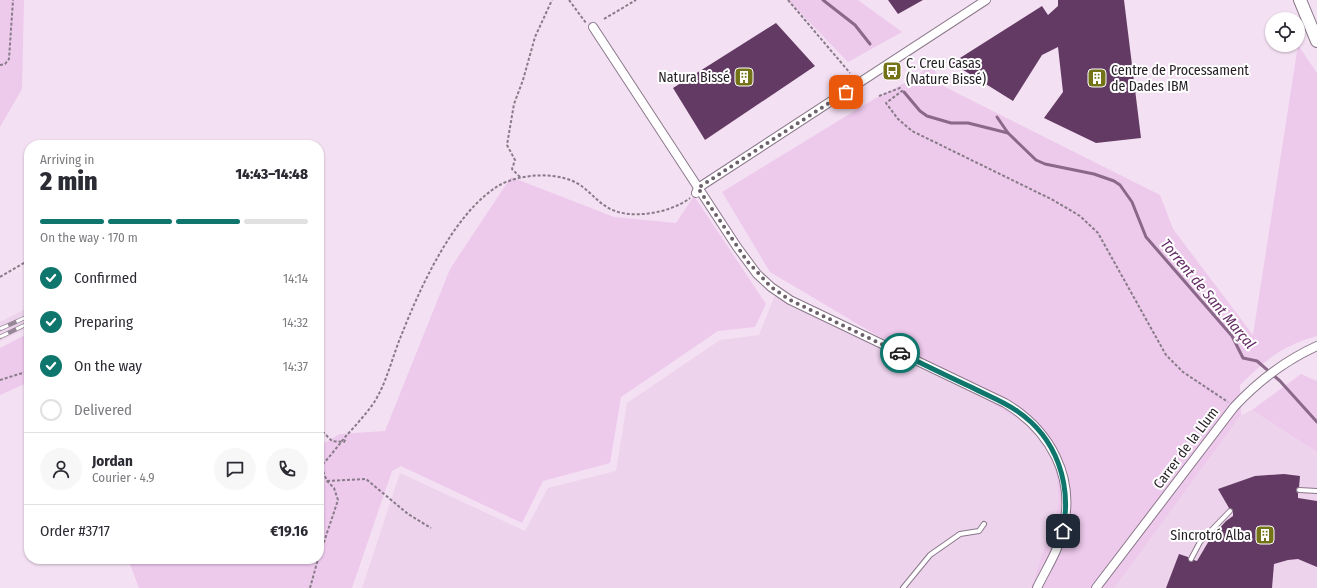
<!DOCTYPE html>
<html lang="en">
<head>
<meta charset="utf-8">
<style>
  body { margin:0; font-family:"Fira Sans Condensed",sans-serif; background:#f7f7f7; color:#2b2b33; height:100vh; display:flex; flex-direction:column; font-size:15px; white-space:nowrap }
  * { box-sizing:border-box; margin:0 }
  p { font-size:13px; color:#7c7c81 }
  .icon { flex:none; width:22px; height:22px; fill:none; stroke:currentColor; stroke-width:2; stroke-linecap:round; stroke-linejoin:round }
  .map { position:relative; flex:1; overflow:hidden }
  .drawer { position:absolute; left:24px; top:140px; width:300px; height:424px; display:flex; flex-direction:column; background:#fff; border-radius:16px; box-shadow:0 1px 3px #0004 }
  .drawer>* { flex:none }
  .controls { position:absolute; left:1265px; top:12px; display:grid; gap:8px }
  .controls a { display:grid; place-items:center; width:40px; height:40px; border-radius:50%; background:#fff; box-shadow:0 1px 3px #0004; font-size:20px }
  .pin { position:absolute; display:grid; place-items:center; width:34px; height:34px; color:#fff; margin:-17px; border-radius:8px; box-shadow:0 2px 6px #0006 }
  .courier { position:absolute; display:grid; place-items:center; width:40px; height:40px; margin:-20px; border:3px solid #0f766e; border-radius:50%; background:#fff; color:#222; box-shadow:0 1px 5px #0007 }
  .summary em { font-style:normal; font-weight:800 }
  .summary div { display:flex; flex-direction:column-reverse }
  .summary { display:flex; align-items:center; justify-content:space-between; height:68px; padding:0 16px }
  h1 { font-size:26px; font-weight:800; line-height:30px }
  .bar { display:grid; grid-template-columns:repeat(4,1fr); gap:6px 4px; align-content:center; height:48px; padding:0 16px }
  .bar i { height:5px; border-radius:3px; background:#e1e1e2 }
  .bar .current { background:#0f766e }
  .bar p { grid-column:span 4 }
  .line { display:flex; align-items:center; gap:10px; padding:0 16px; border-top:1px solid #e1e1e2 }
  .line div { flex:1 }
  .round { display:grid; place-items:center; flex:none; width:42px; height:42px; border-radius:21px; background:#f7f7f7 }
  ol { padding:0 16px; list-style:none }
  li { display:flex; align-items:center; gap:12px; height:44px }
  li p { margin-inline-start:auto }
  li .icon { padding:4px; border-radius:50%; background:#0f766e; color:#fff; stroke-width:4 }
  li:last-child { color:#7c7c81 }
  li i { width:22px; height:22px; border:2px solid #e1e1e2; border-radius:50% }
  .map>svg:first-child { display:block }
  .built { fill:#edd3ec }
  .green { fill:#edc9ec }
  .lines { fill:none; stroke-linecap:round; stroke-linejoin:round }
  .stream { stroke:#8a6889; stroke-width:3 }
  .building { fill:#633a63 }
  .lane-casing { stroke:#8a788a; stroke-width:6 }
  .street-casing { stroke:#8a788a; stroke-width:10 }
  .secondary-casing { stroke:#8a788a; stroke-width:14 }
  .path { stroke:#887b88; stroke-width:2; stroke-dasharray:3 2; stroke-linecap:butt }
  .lane { stroke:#fff; stroke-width:4 }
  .street { stroke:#fff; stroke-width:8 }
  .secondary { stroke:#fff; stroke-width:12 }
  .rail-casing { stroke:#968896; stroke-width:4.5 }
  .rail { stroke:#fff; stroke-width:3; stroke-dasharray:9; stroke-linecap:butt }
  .done { stroke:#6d616c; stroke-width:4; stroke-dasharray:0 7.2 }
  .route { stroke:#0f766e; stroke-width:5 }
  .labels { text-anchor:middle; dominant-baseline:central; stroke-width:4; stroke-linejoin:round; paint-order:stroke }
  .poi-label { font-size:14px; fill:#241d24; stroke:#fff; text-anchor:start }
  .street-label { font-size:14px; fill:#241d24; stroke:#fff }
  .water-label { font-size:15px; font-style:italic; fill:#642c65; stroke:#fff }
</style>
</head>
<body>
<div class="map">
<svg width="1317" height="588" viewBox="0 0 1317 588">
  <rect width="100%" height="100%" fill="#f4e0f3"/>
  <!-- built -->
  <g class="built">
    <polygon points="775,295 960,385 1026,424 1054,457 1059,503 1031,588 362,588 400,473 525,531 548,488 616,471 627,403 720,340 759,335"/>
    <polygon points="29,307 29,327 0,341 0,322"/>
    <polygon points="1252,410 1317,452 1317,588 1112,588 1142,546 1241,415"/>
  </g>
  <!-- green -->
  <g class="green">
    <polygon points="0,0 24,0 22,89 0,127"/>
    <polygon points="788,0 858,0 902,32 848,62"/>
    <path d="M1298,45l19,28v263c-36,10 -51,24 -77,49l1,30 -127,173h-83l28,-85 -5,-46 -28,-33 -256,-152 -48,-80 152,-93 44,-23 12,-13 15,24 215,108 13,34 80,106z"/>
    <polygon points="511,177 614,217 676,223 694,196 766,304 755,327 718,331 621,397 610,463 543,481 522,523 401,466 392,471 352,588 139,588 128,559 319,559 319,446 340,434 385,431 450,269"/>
    <polygon points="29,333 29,382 0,395 0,348"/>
    <polygon points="1301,374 1317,381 1317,452 1252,410"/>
  </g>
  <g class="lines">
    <!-- stream -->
    <g class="stream">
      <polyline points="823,0 855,25 870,44"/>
      <polyline points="904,92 920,111 927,116 951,123 968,123 1008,133 1036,160 1045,164 1094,174 1114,181 1120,185 1132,202 1146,237 1232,336 1243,358 1257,361 1280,381 1317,422"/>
      <polyline points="997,117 1008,133"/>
    </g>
  </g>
  <!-- building -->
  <g class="building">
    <polygon points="888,0 923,0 898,14"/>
    <polygon points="1058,0 1124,0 1141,138 1096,143 1044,118 1063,92 1058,47 1042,55 1013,101 952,63 1042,6 1048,15 1058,6"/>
    <polygon points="776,23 815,66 705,140 673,88"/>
    <polygon points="1284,474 1300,476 1299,487 1296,490 1298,493 1298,498 1317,501 1317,567 1298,559 1288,560 1274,564 1272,588 1166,588 1179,554 1188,557 1190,562 1194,560 1197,561 1210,539 1226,521 1233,516 1233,510 1229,508 1218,489 1255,476"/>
  </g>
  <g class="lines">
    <defs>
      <g id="lane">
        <polyline points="1299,490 1317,491"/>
        <polyline points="1191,559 1200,542 1230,511"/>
        <polyline points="903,588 930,555 960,534 979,531 984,524"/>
      </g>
      <g id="street">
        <path d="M593,27l144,220 20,27 14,13 19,13 215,103c45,27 71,74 58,126 -4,21 -17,40 -26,59"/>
        <polyline points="696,193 698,188 986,0"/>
        <path d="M1096,588l138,-181c24,-26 50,-46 83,-61"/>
      </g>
      <polyline id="secondary" points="1300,0 1317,41"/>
    </defs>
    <!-- lane casing -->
    <use href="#lane" class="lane-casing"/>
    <!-- street casing -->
    <use href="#street" class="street-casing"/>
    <!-- secondary casing -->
    <use href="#secondary" class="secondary-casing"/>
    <!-- path -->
    <g class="path">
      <polyline points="569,0 586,23"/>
      <polyline points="788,0 850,73"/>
      <polyline points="604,19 636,0"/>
      <polyline points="0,65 5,64 9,59 13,0"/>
      <polyline points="879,96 900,88 902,91 886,103 898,119 912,131 1053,200 1080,216 1098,233 1166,355 1183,372 1228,402"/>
      <polyline points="520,177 512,169 515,160 507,145 514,104 523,80 535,37 552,0"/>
      <polyline points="0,277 29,260"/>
      <polyline points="0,380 29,371"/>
      <polyline points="319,428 332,441 344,442 346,438"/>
      <path d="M319,468c10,-10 18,-21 27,-32 10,-11 21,-23 29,-35 12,-20 17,-43 26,-65 19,-48 52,-122 97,-150 22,-13 65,-16 86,2 8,6 14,14 23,19 21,14 64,6 83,-9"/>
      <polyline points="327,481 366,479 408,514 431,528"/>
      <polyline points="319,557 338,500 334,488 327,481 321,466"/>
      <polyline points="310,588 318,559"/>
    </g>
    <!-- lane -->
    <use href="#lane" class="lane"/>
    <!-- street -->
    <use href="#street" class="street"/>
    <!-- secondary -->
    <use href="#secondary" class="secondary"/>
    <defs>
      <g id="rail">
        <polyline points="0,329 29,316"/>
        <polyline points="0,337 29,323"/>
      </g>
    </defs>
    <!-- rail casing -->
    <use href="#rail" class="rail-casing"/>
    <!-- rail -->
    <use href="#rail" class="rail"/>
  </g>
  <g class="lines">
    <!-- done -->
    <polyline class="done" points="846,92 698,188 747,261 771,287 790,300 900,353"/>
    <!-- route -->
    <path class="route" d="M900,353c23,11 47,23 71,34 15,8 32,14 46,24 40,27 55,73 46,120"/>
  </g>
  <!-- icons -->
  <defs>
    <symbol id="bus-square" viewBox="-11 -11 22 22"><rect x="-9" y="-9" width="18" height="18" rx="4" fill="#747317" stroke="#fff"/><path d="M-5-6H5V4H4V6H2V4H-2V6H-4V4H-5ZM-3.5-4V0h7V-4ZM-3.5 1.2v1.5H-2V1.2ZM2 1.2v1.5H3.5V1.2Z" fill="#fff"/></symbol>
    <symbol id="building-square" viewBox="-11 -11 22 22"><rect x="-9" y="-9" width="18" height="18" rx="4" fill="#747317" stroke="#fff"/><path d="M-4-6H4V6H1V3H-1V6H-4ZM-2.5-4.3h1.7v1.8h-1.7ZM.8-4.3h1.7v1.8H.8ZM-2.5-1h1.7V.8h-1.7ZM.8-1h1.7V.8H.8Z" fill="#fff"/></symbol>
  </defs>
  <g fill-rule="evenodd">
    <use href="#bus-square" x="881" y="60" width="22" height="22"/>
    <use href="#building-square" x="733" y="66" width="22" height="22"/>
    <use href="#building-square" x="1086" y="67" width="22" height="22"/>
    <use href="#building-square" x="1254" y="524" width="22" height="22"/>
  </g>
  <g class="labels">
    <!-- poi labels -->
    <g class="poi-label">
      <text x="906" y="63">C. Creu Casas<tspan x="906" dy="16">(Nature Bissé)</tspan></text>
      <text x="1111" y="70">Centre de Processament<tspan x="1111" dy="16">de Dades IBM</tspan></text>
      <text x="730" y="77" text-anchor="end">Natura Bissé</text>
      <text x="1251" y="535" text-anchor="end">Sincrotró Alba</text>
    </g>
    <!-- street labels -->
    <g class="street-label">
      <text transform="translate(1186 448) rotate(-53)">Carrer de la Llum</text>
    </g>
    <!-- water labels -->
    <g class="water-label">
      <text transform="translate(1208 294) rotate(50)">Torrent de Sant Marçal</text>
    </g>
  </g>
</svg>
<div class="controls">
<a><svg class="icon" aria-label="locate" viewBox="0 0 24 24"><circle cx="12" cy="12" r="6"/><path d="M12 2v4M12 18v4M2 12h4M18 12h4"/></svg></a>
</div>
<div class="pin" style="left:846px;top:92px;background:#ea580c"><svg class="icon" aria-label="bag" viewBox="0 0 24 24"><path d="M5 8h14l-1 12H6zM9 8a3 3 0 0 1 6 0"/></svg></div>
<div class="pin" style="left:1063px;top:531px;background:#1f2937"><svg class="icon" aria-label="home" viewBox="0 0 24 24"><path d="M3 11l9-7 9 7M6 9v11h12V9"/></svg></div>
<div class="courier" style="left:900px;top:353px"><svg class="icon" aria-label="car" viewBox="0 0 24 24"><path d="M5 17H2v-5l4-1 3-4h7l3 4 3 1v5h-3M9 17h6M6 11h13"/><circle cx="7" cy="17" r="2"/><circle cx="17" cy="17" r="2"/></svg></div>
<section class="drawer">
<div class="summary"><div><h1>2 min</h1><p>Arriving in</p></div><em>14:43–14:48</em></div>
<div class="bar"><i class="current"></i><i class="current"></i><i class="current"></i><i></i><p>On the way · 170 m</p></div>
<ol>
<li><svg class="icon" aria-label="check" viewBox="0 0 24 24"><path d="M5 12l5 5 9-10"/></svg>Confirmed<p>14:14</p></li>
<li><svg class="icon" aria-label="check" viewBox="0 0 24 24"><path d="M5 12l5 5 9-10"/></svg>Preparing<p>14:32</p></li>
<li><svg class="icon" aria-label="check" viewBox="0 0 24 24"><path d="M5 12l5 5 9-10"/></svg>On the way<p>14:37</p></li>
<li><i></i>Delivered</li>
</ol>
<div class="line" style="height:72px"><a class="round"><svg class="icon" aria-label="person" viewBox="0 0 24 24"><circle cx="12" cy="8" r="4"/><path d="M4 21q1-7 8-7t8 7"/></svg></a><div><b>Jordan</b><p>Courier · 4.9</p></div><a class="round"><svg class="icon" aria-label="chat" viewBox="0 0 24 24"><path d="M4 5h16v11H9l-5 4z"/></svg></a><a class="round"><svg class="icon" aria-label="phone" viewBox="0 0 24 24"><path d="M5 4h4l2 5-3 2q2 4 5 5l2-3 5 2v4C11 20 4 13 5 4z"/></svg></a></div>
<div class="line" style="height:52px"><div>Order #3717</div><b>€19.16</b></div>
</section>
</div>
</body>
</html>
